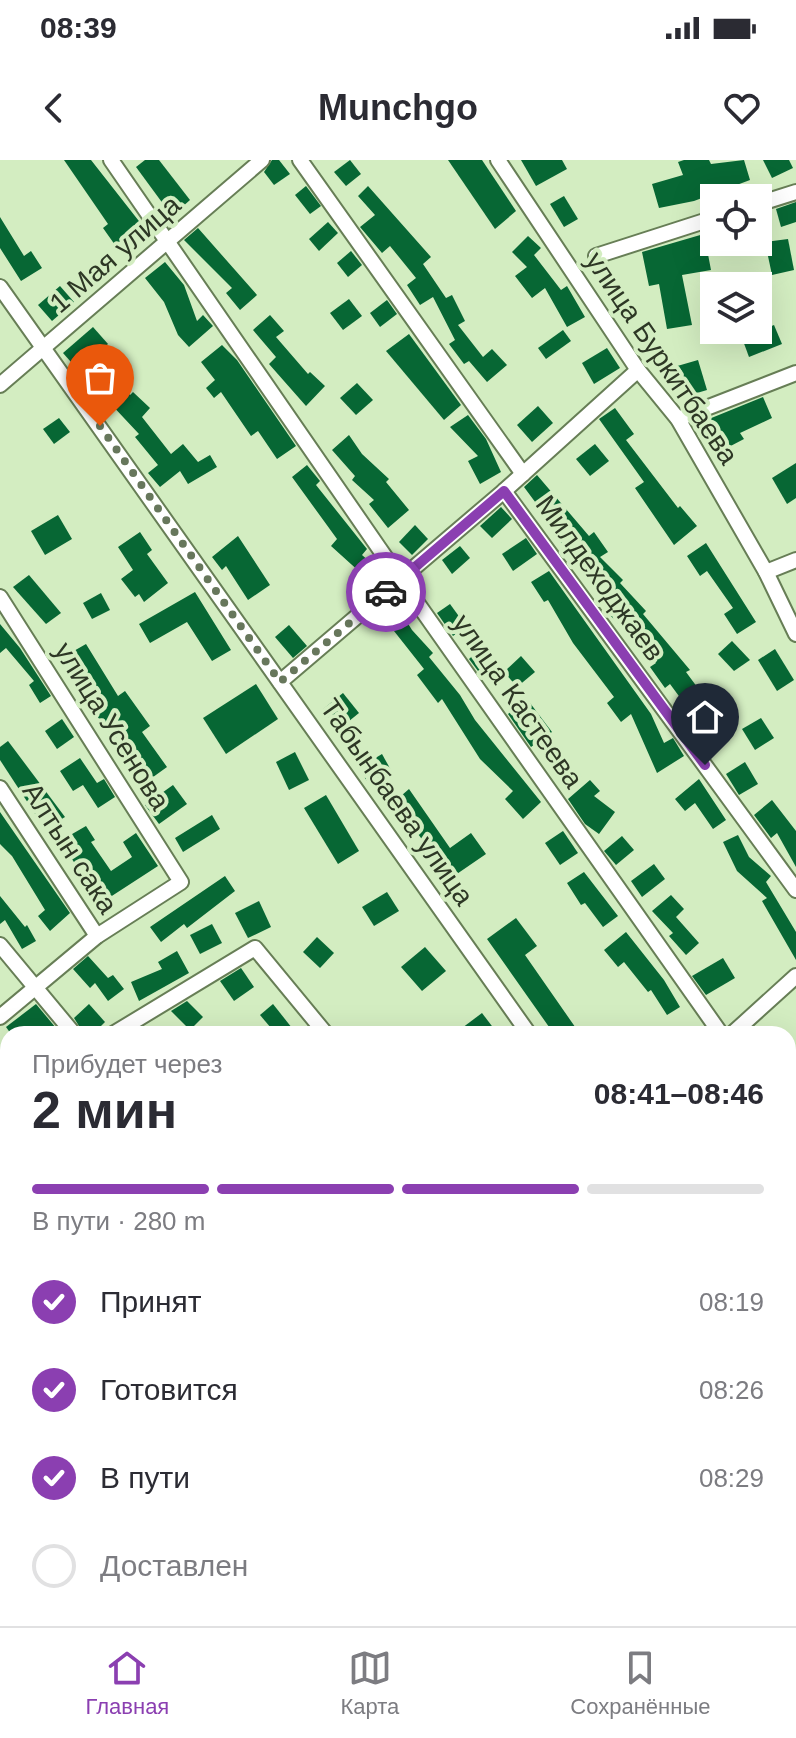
<!DOCTYPE html>
<html lang="ru">
<head>
<meta charset="utf-8">
<style>
  body { margin:0; font-family:Arial,sans-serif; background:#f7f7f7; color:#2b2b33; height:100vh; display:flex; flex-direction:column; font-size:30px; white-space:nowrap }
  * { box-sizing:border-box; margin:0 }
  p { font-size:26px; color:#7c7c81 }
  .icon { flex:none; width:44px; height:44px; fill:none; stroke:currentColor; stroke-width:2; stroke-linecap:round; stroke-linejoin:round }
  .map { position:relative; flex:1; overflow:hidden }
  .drawer { position:absolute; left:0px; top:866px; width:796px; height:600px; display:flex; flex-direction:column; background:#fff; border-radius:24px 24px 0 0; box-shadow:0 8px 32px #0002 }
  .drawer>* { flex:none }
  .tools { position:absolute; left:700px; top:24px; display:grid; gap:16px }
  .tools a { display:grid; place-items:center; width:72px; height:72px; border-radius:0px; background:#fff; box-shadow:0 8px 32px #0002; font-size:40px }
  .pin { position:absolute; display:grid; place-items:center; width:68px; height:68px; color:#fff; margin:-82px -34px; border-radius:50% 50% 50% 0; rotate:-45deg; box-shadow:0 0 8px #0007 }
  .pin .icon { rotate:45deg }
  .courier { position:absolute; display:grid; place-items:center; width:80px; height:80px; margin:-40px; border:6px solid #8b3fb1; border-radius:50%; background:#fff; color:#222; box-shadow:0 2px 10px #0007 }
  .summary em { font-style:normal; font-weight:800 }
  .summary div { display:flex; flex-direction:column-reverse }
  .summary { display:flex; align-items:center; justify-content:space-between; height:136px; padding:0 32px }
  h1 { font-size:52px; font-weight:800; line-height:60px }
  .bar { display:grid; grid-template-columns:repeat(4,1fr); gap:12px 8px; align-content:center; height:96px; padding:0 32px }
  .bar i { height:10px; border-radius:6px; background:#e1e1e2 }
  .bar .selected { background:#8b3fb1 }
  .bar p { grid-column:span 4 }
  ol { padding:0 32px; list-style:none }
  li { display:flex; align-items:center; gap:24px; height:88px }
  li p { margin-inline-start:auto }
  li .icon { padding:8px; border-radius:50%; background:#8b3fb1; color:#fff; stroke-width:4 }
  li:last-child { color:#7c7c81 }
  li i { width:44px; height:44px; border:4px solid #e1e1e2; border-radius:50% }
  .status { display:flex; justify-content:space-between; align-items:center; height:56px; padding:0 40px; background:#fff; direction:ltr }
  .status svg { height:22px; fill:currentColor }
  header { display:flex; justify-content:space-between; align-items:center; height:104px; padding:0 32px; background:#fff; font-size:36px; font-weight:800 }
  .tabs { display:flex; justify-content:space-around; align-items:center; height:112px; border-top:2px solid #e1e1e2; background:#fff; font-size:22px; color:#7c7c81 }
  .tabs a { display:grid; justify-items:center; gap:4px }
  .tabs .selected { color:#8b3fb1 }
  .map>svg:first-child { display:block }
  .building { fill:#076734 }
  .lines { fill:none; stroke-linecap:round; stroke-linejoin:round }
  .minor-casing { stroke:#677e56; stroke-width:18 }
  .minor { stroke:#fff; stroke-width:14 }
  .done { stroke:#67775c; stroke-width:8; stroke-dasharray:0 14.4 }
  .route { stroke:#8b3fb1; stroke-width:10 }
  .labels { text-anchor:middle; dominant-baseline:central; stroke-width:8; stroke-linejoin:round; paint-order:stroke }
  .street-label { font-size:28px; fill:#2d3725; stroke:#d3edc1 }
</style>
</head>
<body>
<div class="status"><b>08:39</b><svg viewBox="0 0 49 12"><path d="M0 12V9h3v3zM5 12V6h3v6zM10 12V3h3v9zM15 12V0h3v12zM26 1h20v11H26zM47 4h2v5h-2z"/></svg></div>
<header><svg class="icon" aria-label="back" viewBox="0 0 24 24"><path d="M15 5l-7 7 7 7"/></svg>Munchgo<svg class="icon" aria-label="heart" viewBox="0 0 24 24"><path d="M12 20l-8-8c-3-5 5-10 8-4 3-6 11-1 8 4z"/></svg></header>
<div class="map">
<svg width="796" height="1466" viewBox="0 0 796 1466">
  <rect width="100%" height="100%" fill="#d3edc1"/>
  <!-- building -->
  <g class="building">
    <polygon points="64,0 91,0 142,65 115,85 103,68 108,64"/>
    <polygon points="145,0 159,0 190,40 172,56 136,7"/>
    <polygon points="272,0 279,0 290,14 274,25 264,12"/>
    <polygon points="350,0 361,14 346,26 334,12"/>
    <polygon points="448,0 482,0 516,51 495,69"/>
    <polygon points="521,0 562,0 567,9 536,26"/>
    <polygon points="684,0 709,0 711,4 744,0 750,20 694,41 659,48 652,24 683,15 678,2"/>
    <polygon points="763,0 789,0 793,8 772,18"/>
    <polygon points="306,26 321,46 310,54 295,35"/>
    <polygon points="368,26 431,97 423,104 446,138 452,135 465,161 458,165 483,197 492,189 507,205 487,222 469,201 464,204 449,184 455,180 433,137 420,145 407,125 416,118 390,86 382,93 360,67 375,55 358,36"/>
    <polygon points="564,36 578,59 564,67 550,44"/>
    <polygon points="796,42 796,62 781,67 776,49"/>
    <polygon points="0,57 24,96 31,91 42,108 21,121 0,88"/>
    <polygon points="328,62 338,73 319,91 309,79"/>
    <polygon points="198,68 257,135 240,150 226,133 232,128 184,80"/>
    <polygon points="714,71 714,87 707,89 711,110 682,115 692,165 667,169 659,124 649,126 642,92"/>
    <polygon points="528,76 541,88 534,95 561,130 567,126 585,157 567,167 545,128 532,138 515,116 527,107 512,92"/>
    <polygon points="788,79 794,110 772,115 765,82"/>
    <polygon points="351,91 362,105 348,117 337,103"/>
    <polygon points="165,102 184,125 197,161 203,155 213,166 189,187 178,175 164,142 145,118"/>
    <polygon points="60,126 74,142 52,161 38,145"/>
    <polygon points="349,139 362,156 343,170 330,153"/>
    <polygon points="387,140 397,154 380,167 370,153"/>
    <polygon points="270,155 284,171 276,177 308,214 310,212 325,226 306,246 269,204 276,197 253,170"/>
    <polygon points="774,165 782,184 749,197 742,178"/>
    <polygon points="93,167 108,184 78,210 63,193"/>
    <polygon points="563,170 571,181 546,199 538,188"/>
    <polygon points="409,174 461,245 444,260 386,191"/>
    <polygon points="222,185 237,200 296,286 277,299 258,271 251,276 221,232 214,238 206,228 215,220 201,202"/>
    <polygon points="607,188 620,208 594,224 582,203"/>
    <polygon points="698,200 707,230 677,239 667,209"/>
    <polygon points="108,211 130,235 133,232 150,248 142,257 171,294 183,284 198,302 210,295 217,307 188,324 180,311 160,327 148,313 158,305 135,277 139,274 93,225"/>
    <polygon points="357,223 373,240 356,255 340,238"/>
    <polygon points="763,237 772,258 740,273 744,279 721,291 704,261"/>
    <polygon points="538,246 553,263 532,282 517,265"/>
    <polygon points="615,248 634,274 626,280 678,348 680,346 697,366 674,385 635,328 644,322 599,259"/>
    <polygon points="468,255 486,279 501,312 480,324 468,301 478,296 450,267"/>
    <polygon points="59,258 70,272 54,284 43,269"/>
    <polygon points="349,275 362,294 389,319 386,322 409,350 388,368 369,344 374,340 352,320 355,316 332,290"/>
    <polygon points="595,284 609,301 590,316 576,299"/>
    <polygon points="796,303 796,338 787,344 772,318"/>
    <polygon points="307,305 320,321 316,325 367,389 362,395 387,417 369,433 356,421 362,414 331,386 337,379 292,317"/>
    <polygon points="537,315 589,376 594,372 608,392 600,397 623,420 620,423 646,451 643,454 690,510 686,512 703,535 687,547 670,524 665,528 650,507 656,503 606,451 616,442 582,410 544,360 547,358 524,327"/>
    <polygon points="501,347 512,359 492,378 480,366"/>
    <polygon points="58,355 72,379 45,395 31,371"/>
    <polygon points="415,365 428,379 412,395 399,382"/>
    <polygon points="140,372 152,390 147,394 168,423 144,442 139,434 135,437 121,419 133,410 118,387"/>
    <polygon points="238,376 270,425 248,440 226,406 222,410 212,397"/>
    <polygon points="526,378 537,394 513,411 502,394"/>
    <polygon points="706,383 756,462 737,474 724,454 733,448 707,411 700,416 687,396"/>
    <polygon points="460,386 470,398 452,414 442,400"/>
    <polygon points="549,411 651,554 664,583 673,578 684,596 657,613 631,554 621,562 607,543 614,537 573,483 548,440 544,442 531,422"/>
    <polygon points="29,415 61,453 46,464 13,427"/>
    <polygon points="195,432 231,490 212,501 187,462 150,483 139,464"/>
    <polygon points="101,433 110,450 92,459 83,443"/>
    <polygon points="394,441 412,470 433,493 429,497 460,535 475,560 541,642 523,659 505,639 513,631 480,599 442,539 438,543 417,515 424,509 379,452"/>
    <polygon points="450,444 466,466 453,476 437,453"/>
    <polygon points="0,464 20,488 51,536 40,543 29,525 34,521 6,488 0,493"/>
    <polygon points="289,465 307,486 293,498 275,477"/>
    <polygon points="732,481 750,500 734,511 718,494"/>
    <polygon points="86,484 118,536 125,531 150,566 142,572 167,607 142,625 118,593 121,591 95,553 97,551 65,496"/>
    <polygon points="485,485 498,500 481,515 469,499"/>
    <polygon points="775,489 794,520 777,531 758,500"/>
    <polygon points="521,496 535,512 517,527 504,512"/>
    <polygon points="256,524 278,559 226,594 203,558"/>
    <polygon points="343,533 359,553 338,570 322,550"/>
    <polygon points="527,539 552,572 531,587 508,554"/>
    <polygon points="713,549 728,564 710,584 695,569"/>
    <polygon points="761,558 774,578 755,590 742,569"/>
    <polygon points="62,559 74,577 57,589 45,571"/>
    <polygon points="8,581 65,657 45,669 0,600 0,587"/>
    <polygon points="295,592 309,620 289,630 276,602"/>
    <polygon points="382,594 392,612 370,626 359,608"/>
    <polygon points="80,598 97,623 104,619 115,637 98,648 83,625 73,631 60,611"/>
    <polygon points="745,602 758,624 739,635 726,614"/>
    <polygon points="699,619 726,660 713,669 695,643 685,651 675,639"/>
    <polygon points="590,620 600,631 594,636 615,652 599,674 585,664 568,639"/>
    <polygon points="173,625 187,644 159,664 145,645"/>
    <polygon points="409,629 450,688 471,673 486,694 451,718 394,642"/>
    <polygon points="326,635 359,691 338,704 304,648"/>
    <polygon points="772,640 796,671 796,707 777,673 771,678 754,655"/>
    <polygon points="0,652 70,753 50,771 38,756 45,750 12,696 0,684"/>
    <polygon points="212,655 220,669 183,692 175,678"/>
    <polygon points="86,666 95,680 91,682 111,711 132,697 123,682 136,673 158,706 101,743 60,681"/>
    <polygon points="563,671 578,693 560,705 545,683"/>
    <polygon points="738,675 749,697 771,716 766,722 796,772 796,800 762,741 767,738 737,711 723,682"/>
    <polygon points="622,676 634,690 616,705 604,691"/>
    <polygon points="654,704 665,719 642,737 631,721"/>
    <polygon points="584,712 618,756 603,767 585,743 581,745 567,723"/>
    <polygon points="225,716 235,731 187,768 184,764 161,782 150,767"/>
    <polygon points="387,732 399,751 374,766 362,747"/>
    <polygon points="671,735 684,749 676,757 699,783 686,795 669,776 673,773 652,751"/>
    <polygon points="0,736 25,767 27,765 36,781 22,789 5,760 0,764"/>
    <polygon points="259,741 271,767 248,778 235,753"/>
    <polygon points="516,758 537,786 525,795 580,874 554,874 487,779"/>
    <polygon points="212,764 222,783 200,794 190,775"/>
    <polygon points="626,772 664,820 680,847 667,855 651,830 648,832 624,802 618,807 604,790"/>
    <polygon points="317,777 334,793 320,808 303,792"/>
    <polygon points="425,787 446,811 422,831 401,807"/>
    <polygon points="177,791 189,813 139,841 131,822 162,809 158,802"/>
    <polygon points="88,796 108,818 113,815 124,829 108,841 95,823 90,828 73,809"/>
    <polygon points="723,798 735,818 706,835 692,816"/>
    <polygon points="241,808 254,827 234,841 220,821"/>
    <polygon points="187,841 203,857 190,870 171,851"/>
    <polygon points="36,844 61,874 11,874 6,867"/>
    <polygon points="89,844 105,862 93,874 84,874 74,858"/>
    <polygon points="273,844 292,868 285,874 276,874 260,855"/>
    <polygon points="482,853 498,874 454,874"/>
  </g>
  <g class="lines">
    <defs>
      <g id="minor">
        <polyline points="111,0 401,420 721,874"/>
        <polyline points="300,0 523,314"/>
        <polyline points="498,0 638,210 678,259 766,412 796,474"/>
        <polyline points="758,44 796,32"/>
        <polyline points="596,96 714,58"/>
        <polyline points="0,127 529,874"/>
        <polyline points="0,225 262,0"/>
        <polyline points="678,259 796,213"/>
        <polyline points="504,331 796,730"/>
        <polyline points="766,412 796,400"/>
        <polyline points="0,437 181,722 97,776 0,857"/>
        <polyline points="280,522 504,331 638,210"/>
        <polyline points="0,628 97,776"/>
        <polyline points="0,785 74,874"/>
        <polyline points="113,874 255,788 326,874"/>
        <polyline points="732,874 796,816"/>
        <polyline points="788,955 796,965"/>
        <polyline points="0,984 8,994"/>
        <polyline points="0,1177 8,1187"/>
        <polyline points="788,1240 796,1251"/>
        <polyline points="0,1364 8,1374"/>
        <polyline points="788,1396 796,1404"/>
        <polyline points="0,1399 8,1392"/>
        <polyline points="79,1458 85,1466"/>
        <polyline points="240,1458 247,1466"/>
        <polyline points="396,1458 403,1466"/>
        <polyline points="638,1458 646,1466"/>
        <polyline points="778,1466 796,1453"/>
      </g>
    </defs>
    <!-- minor casing -->
    <use href="#minor" class="minor-casing"/>
    <!-- minor -->
    <use href="#minor" class="minor"/>
  </g>
  <g class="lines">
    <!-- done -->
    <polyline class="done" points="100,266 280,522 386,432"/>
    <!-- route -->
    <polyline class="route" points="386,432 504,331 705,605"/>
  </g>
  <g class="labels">
    <!-- street labels -->
    <g class="street-label">
      <text transform="translate(115 94) rotate(-41)">1 Мая улица</text>
      <text transform="translate(662 198) rotate(56)">улица Буркитбаева</text>
      <text transform="translate(600 418) rotate(54)">Милдеходжаев</text>
      <text transform="translate(518 541) rotate(55)">улица Кастеева</text>
      <text transform="translate(112 566) rotate(58)">улица Усенова</text>
      <text transform="translate(397 642) rotate(55)">Табынбаева улица</text>
      <text transform="translate(70 688) rotate(57)">Алтын сака</text>
    </g>
  </g>
</svg>
<div class="tools">
<a><svg class="icon" aria-label="locate" viewBox="0 0 24 24"><circle cx="12" cy="12" r="6"/><path d="M12 2v4M12 18v4M2 12h4M18 12h4"/></svg></a>
<a><svg class="icon" aria-label="layers" viewBox="0 0 24 24"><path d="M12 4l9 5-9 5-9-5zM3 14l9 5 9-5"/></svg></a>
</div>
<div class="pin" style="left:100px;top:266px;background:#ea580c"><svg class="icon" aria-label="bag" viewBox="0 0 24 24"><path d="M5 8h14l-1 12H6zM9 8a3 3 0 0 1 6 0"/></svg></div>
<div class="pin" style="left:705px;top:605px;background:#1f2937"><svg class="icon" aria-label="home" viewBox="0 0 24 24"><path d="M3 11l9-7 9 7M6 9v11h12V9"/></svg></div>
<div class="courier" style="left:386px;top:432px"><svg class="icon" aria-label="car" viewBox="0 0 24 24"><path d="M5 17H2v-5l4-1 3-4h7l3 4 3 1v5h-3M9 17h6M6 11h13"/><circle cx="7" cy="17" r="2"/><circle cx="17" cy="17" r="2"/></svg></div>
<section class="drawer">
<div class="summary"><div><h1>2 мин</h1><p>Прибудет через</p></div><em>08:41–08:46</em></div>
<div class="bar"><i class="selected"></i><i class="selected"></i><i class="selected"></i><i></i><p>В пути · 280 m</p></div>
<ol>
<li><svg class="icon" aria-label="check" viewBox="0 0 24 24"><path d="M5 12l5 5 9-10"/></svg>Принят<p>08:19</p></li>
<li><svg class="icon" aria-label="check" viewBox="0 0 24 24"><path d="M5 12l5 5 9-10"/></svg>Готовится<p>08:26</p></li>
<li><svg class="icon" aria-label="check" viewBox="0 0 24 24"><path d="M5 12l5 5 9-10"/></svg>В пути<p>08:29</p></li>
<li><i></i>Доставлен</li>
</ol>
</section>
</div>
<nav class="tabs">
<a class="selected"><svg class="icon" aria-label="home" viewBox="0 0 24 24"><path d="M3 11l9-7 9 7M6 9v11h12V9"/></svg>Главная</a>
<a><svg class="icon" aria-label="map" viewBox="0 0 24 24"><path d="M3 6l6-2 6 2 6-2v14l-6 2-6-2-6 2zM9 4v14M15 6v14"/></svg>Карта</a>
<a><svg class="icon" aria-label="saved" viewBox="0 0 24 24"><path d="M7 4h10v16l-5-4-5 4z"/></svg>Сохранённые</a>
</nav>
</body>
</html>
